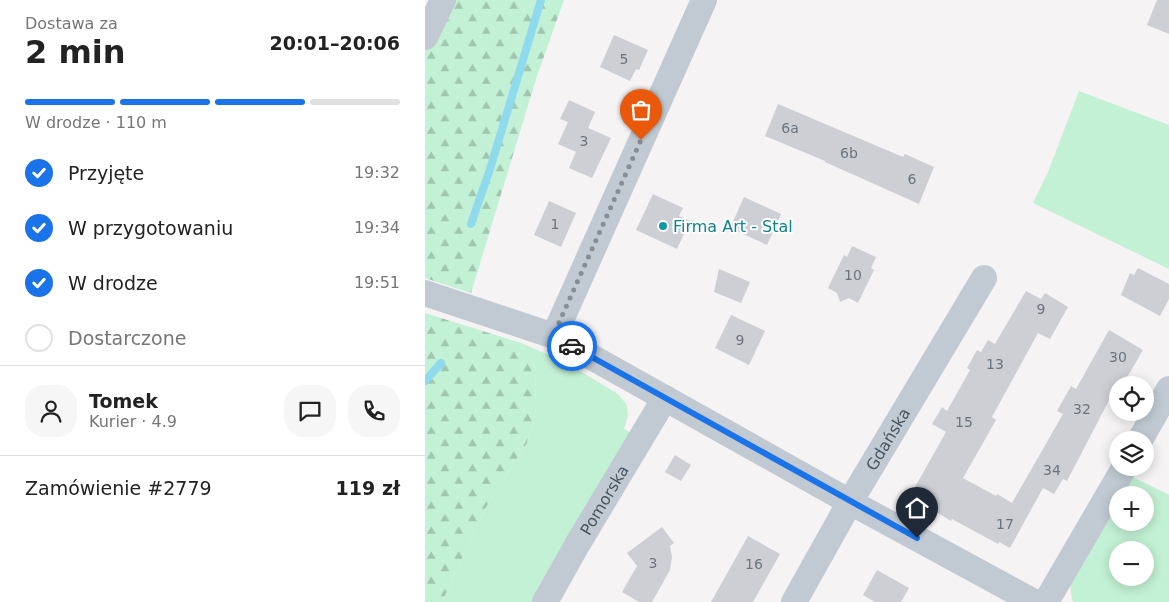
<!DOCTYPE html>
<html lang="pl">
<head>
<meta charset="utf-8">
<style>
  body { margin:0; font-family:"DejaVu Sans",sans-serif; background:#f6f6f6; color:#222; height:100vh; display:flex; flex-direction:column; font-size:19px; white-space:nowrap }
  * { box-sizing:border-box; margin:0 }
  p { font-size:16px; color:#767676 }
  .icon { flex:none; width:28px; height:28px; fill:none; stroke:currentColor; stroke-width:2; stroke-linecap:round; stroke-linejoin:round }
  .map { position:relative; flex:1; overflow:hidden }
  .details { display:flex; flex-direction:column; background:#fff; width:425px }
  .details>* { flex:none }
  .fabs { position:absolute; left:684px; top:376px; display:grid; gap:10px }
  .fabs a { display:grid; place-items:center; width:45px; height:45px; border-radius:50%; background:#fff; box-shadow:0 2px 12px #0003; font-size:25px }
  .pin { position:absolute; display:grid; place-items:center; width:42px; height:42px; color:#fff; margin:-51px -21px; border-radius:50% 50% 50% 0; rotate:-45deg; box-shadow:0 0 5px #0007 }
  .pin .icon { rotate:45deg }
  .courier { position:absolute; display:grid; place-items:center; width:50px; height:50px; margin:-25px; border:4px solid #1a73e8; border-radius:50%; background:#fff; color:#222; box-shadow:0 1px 6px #0007 }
  .summary em { font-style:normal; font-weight:800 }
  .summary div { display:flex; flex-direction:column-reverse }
  .summary { display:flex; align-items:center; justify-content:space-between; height:85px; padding:0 25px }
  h1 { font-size:32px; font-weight:800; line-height:38px }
  .bar { display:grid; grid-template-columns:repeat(4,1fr); gap:8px 5px; align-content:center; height:60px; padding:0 25px }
  .bar i { height:6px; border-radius:4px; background:#e0e0e0 }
  .bar .selected { background:#1a73e8 }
  .bar p { grid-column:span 4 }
  .line { display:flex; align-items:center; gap:12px; padding:0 25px; border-top:1px solid #e0e0e0 }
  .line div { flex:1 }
  .round { display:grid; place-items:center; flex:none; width:52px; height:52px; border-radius:20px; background:#f6f6f6 }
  ol { padding:0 25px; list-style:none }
  li { display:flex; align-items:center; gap:15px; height:55px }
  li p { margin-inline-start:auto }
  li .icon { padding:5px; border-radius:50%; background:#1a73e8; color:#fff; stroke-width:4 }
  li:last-child { color:#767676 }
  li i { width:28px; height:28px; border:2px solid #e0e0e0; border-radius:50% }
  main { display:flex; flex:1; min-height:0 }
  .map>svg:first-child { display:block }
  .green { fill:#c3f1d5; fill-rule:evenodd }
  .forest { fill:url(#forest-firs) }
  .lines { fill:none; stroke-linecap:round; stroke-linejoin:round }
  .stream { stroke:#90daee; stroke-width:8 }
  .building { fill:#cdcfd5 }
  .minor { stroke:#c1cad2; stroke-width:26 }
  .done { stroke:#868d94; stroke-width:5; stroke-dasharray:0 9 }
  .route { stroke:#1a73e8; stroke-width:6 }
  .culture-dot { fill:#0f9aa8; stroke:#fff; stroke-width:2 }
  .labels { text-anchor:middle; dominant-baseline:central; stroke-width:4; stroke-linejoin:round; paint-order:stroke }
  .number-label { font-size:14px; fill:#6b747e }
  .culture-label { font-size:16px; fill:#0d838f; stroke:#fff; text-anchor:start }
  .street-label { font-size:16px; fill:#4a5661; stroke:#fff }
</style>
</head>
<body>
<main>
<section class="details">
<div class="summary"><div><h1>2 min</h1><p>Dostawa za</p></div><em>20:01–20:06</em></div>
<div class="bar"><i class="selected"></i><i class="selected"></i><i class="selected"></i><i></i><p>W drodze · 110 m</p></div>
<ol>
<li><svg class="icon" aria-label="check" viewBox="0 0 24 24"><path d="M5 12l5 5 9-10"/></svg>Przyjęte<p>19:32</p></li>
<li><svg class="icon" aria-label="check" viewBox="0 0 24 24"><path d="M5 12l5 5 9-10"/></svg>W przygotowaniu<p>19:34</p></li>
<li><svg class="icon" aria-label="check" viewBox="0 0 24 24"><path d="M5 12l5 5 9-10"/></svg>W drodze<p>19:51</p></li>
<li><i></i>Dostarczone</li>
</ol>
<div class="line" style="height:90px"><a class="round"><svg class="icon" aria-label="person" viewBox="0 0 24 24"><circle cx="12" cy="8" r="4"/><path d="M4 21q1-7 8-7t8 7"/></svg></a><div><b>Tomek</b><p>Kurier · 4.9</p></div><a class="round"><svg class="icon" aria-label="chat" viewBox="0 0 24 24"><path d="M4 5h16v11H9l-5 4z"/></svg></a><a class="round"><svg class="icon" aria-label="phone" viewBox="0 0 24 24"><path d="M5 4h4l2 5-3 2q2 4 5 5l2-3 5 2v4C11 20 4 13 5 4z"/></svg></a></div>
<div class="line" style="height:65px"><div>Zamówienie #2779</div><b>119 zł</b></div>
</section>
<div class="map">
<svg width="744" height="602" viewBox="0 0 744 602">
  <defs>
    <pattern id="forest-firs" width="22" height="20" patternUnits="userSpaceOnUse" patternTransform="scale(1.25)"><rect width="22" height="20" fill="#c3f1d5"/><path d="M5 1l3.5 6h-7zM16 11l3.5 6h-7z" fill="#a0c6b0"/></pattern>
  </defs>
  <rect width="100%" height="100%" fill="#f5f3f3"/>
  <!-- green -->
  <g class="green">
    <polygon points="654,91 744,125 744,269 608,203 623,172"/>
    <polygon points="96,343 142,363 193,394 202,405 203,416 199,429 206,433 113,602 17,602 61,507 102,443 111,408 110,369"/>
    <path d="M702,474l42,21v107h-96l-1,-2 -2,-15zM692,495h28v27h-28zM692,550h28v28h-28z"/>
  </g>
  <!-- forest -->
  <g class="forest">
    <polygon points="25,0 139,0 112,76 46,293 0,278 0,51"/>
    <polygon points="0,313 96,343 110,369 111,408 102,443 61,507 17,602 0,602"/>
  </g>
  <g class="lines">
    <!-- stream -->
    <g class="stream">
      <polyline points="46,224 65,169 116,0"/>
      <polyline points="0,381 16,363"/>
    </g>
  </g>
  <!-- building -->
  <g class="building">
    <polygon points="732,0 744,0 744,34 722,25"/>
    <polygon points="189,35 223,50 214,70 211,69 205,81 175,67"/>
    <polygon points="144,100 170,112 163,128 186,138 167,178 144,168 151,152 133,144 143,122 135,119"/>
    <polygon points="353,104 478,157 480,154 509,167 494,204 400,162 400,161 340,136"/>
    <polygon points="228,194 258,208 254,216 265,221 252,249 211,230"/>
    <polygon points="319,197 356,214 342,245 305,228"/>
    <polygon points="124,201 151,213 136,247 109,235"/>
    <polygon points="427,246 451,257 446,268 449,270 433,303 424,298 415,302 412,293 403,288 419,255 422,257"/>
    <polygon points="713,268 744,284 744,299 735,316 696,295 705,273 709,275"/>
    <polygon points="294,269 325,282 316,303 289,292"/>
    <polygon points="601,291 616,299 620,293 643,307 625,339 613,333 567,417 571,420 538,478 571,496 572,494 587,503 638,414 632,411 646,386 651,389 684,330 718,350 700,381 696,379 692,385 642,481 638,479 629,494 618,488 585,548 574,542 573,544 527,519 526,521 503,507 505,503 492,496 490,487 521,432 507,424 517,407 522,411 545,370 542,368 552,350 556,352 563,340 570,344"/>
    <polygon points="306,315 340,331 324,365 290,348"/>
    <polygon points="250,455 266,465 256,481 240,472"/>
    <polygon points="237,527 249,543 245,546 247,557 245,570 227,602 214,602 197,592 212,566 202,553"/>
    <polygon points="323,536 355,554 328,602 286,602"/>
    <polygon points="452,570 484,588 476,602 450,602 438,595"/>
  </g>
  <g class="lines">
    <!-- minor -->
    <g class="minor">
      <polyline points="0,37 18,0"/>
      <polyline points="0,293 129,336 425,502 609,602"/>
      <polyline points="129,336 279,0"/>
      <polyline points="715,440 744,389"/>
      <path id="s1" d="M120,602l32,-57 88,-147"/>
      <path id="s2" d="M369,602l56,-100 134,-224"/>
      <polyline points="621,602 699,468"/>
    </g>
  </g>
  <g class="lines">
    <!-- done -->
    <polyline class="done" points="147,346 128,336 216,140"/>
    <!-- route -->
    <polyline class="route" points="147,346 492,538"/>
  </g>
  <!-- markers -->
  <circle class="culture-dot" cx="238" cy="226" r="5"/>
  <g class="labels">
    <!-- number labels -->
    <g class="number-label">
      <text x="199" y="59">5</text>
      <text x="365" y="128">6a</text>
      <text x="159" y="141">3</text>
      <text x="424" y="153">6b</text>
      <text x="487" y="179">6</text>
      <text x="130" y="224">1</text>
      <text x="428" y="275">10</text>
      <text x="616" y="309">9</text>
      <text x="315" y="340">9</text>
      <text x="693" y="357">30</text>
      <text x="570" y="364">13</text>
      <text x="657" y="409">32</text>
      <text x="539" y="422">15</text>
      <text x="627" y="470">34</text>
      <text x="580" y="524">17</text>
      <text x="228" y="563">3</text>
      <text x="329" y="564">16</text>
    </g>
    <!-- culture labels -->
    <g class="culture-label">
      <text x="248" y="226">Firma Art - Stal</text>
    </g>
    <!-- street labels -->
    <g class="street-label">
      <text stroke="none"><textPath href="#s2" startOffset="188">Gdańska</textPath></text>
      <text stroke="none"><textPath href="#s1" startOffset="118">Pomorska</textPath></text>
    </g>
  </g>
</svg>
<div class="fabs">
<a><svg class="icon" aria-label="locate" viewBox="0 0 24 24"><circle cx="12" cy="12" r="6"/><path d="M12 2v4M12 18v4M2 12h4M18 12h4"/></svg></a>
<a><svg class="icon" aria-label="layers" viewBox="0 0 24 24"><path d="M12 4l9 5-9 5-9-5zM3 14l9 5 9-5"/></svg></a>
<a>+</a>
<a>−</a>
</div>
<div class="pin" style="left:216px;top:140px;background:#ea580c"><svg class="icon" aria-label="bag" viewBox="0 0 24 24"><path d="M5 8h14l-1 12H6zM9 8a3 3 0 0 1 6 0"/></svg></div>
<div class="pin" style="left:492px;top:538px;background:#1f2937"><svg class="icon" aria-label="home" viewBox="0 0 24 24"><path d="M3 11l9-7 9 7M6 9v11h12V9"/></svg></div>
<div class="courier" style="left:147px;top:346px"><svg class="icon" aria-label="car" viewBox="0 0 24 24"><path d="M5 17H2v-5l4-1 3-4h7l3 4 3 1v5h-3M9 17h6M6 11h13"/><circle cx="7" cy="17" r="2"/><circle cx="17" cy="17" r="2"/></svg></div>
</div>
</main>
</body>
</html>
